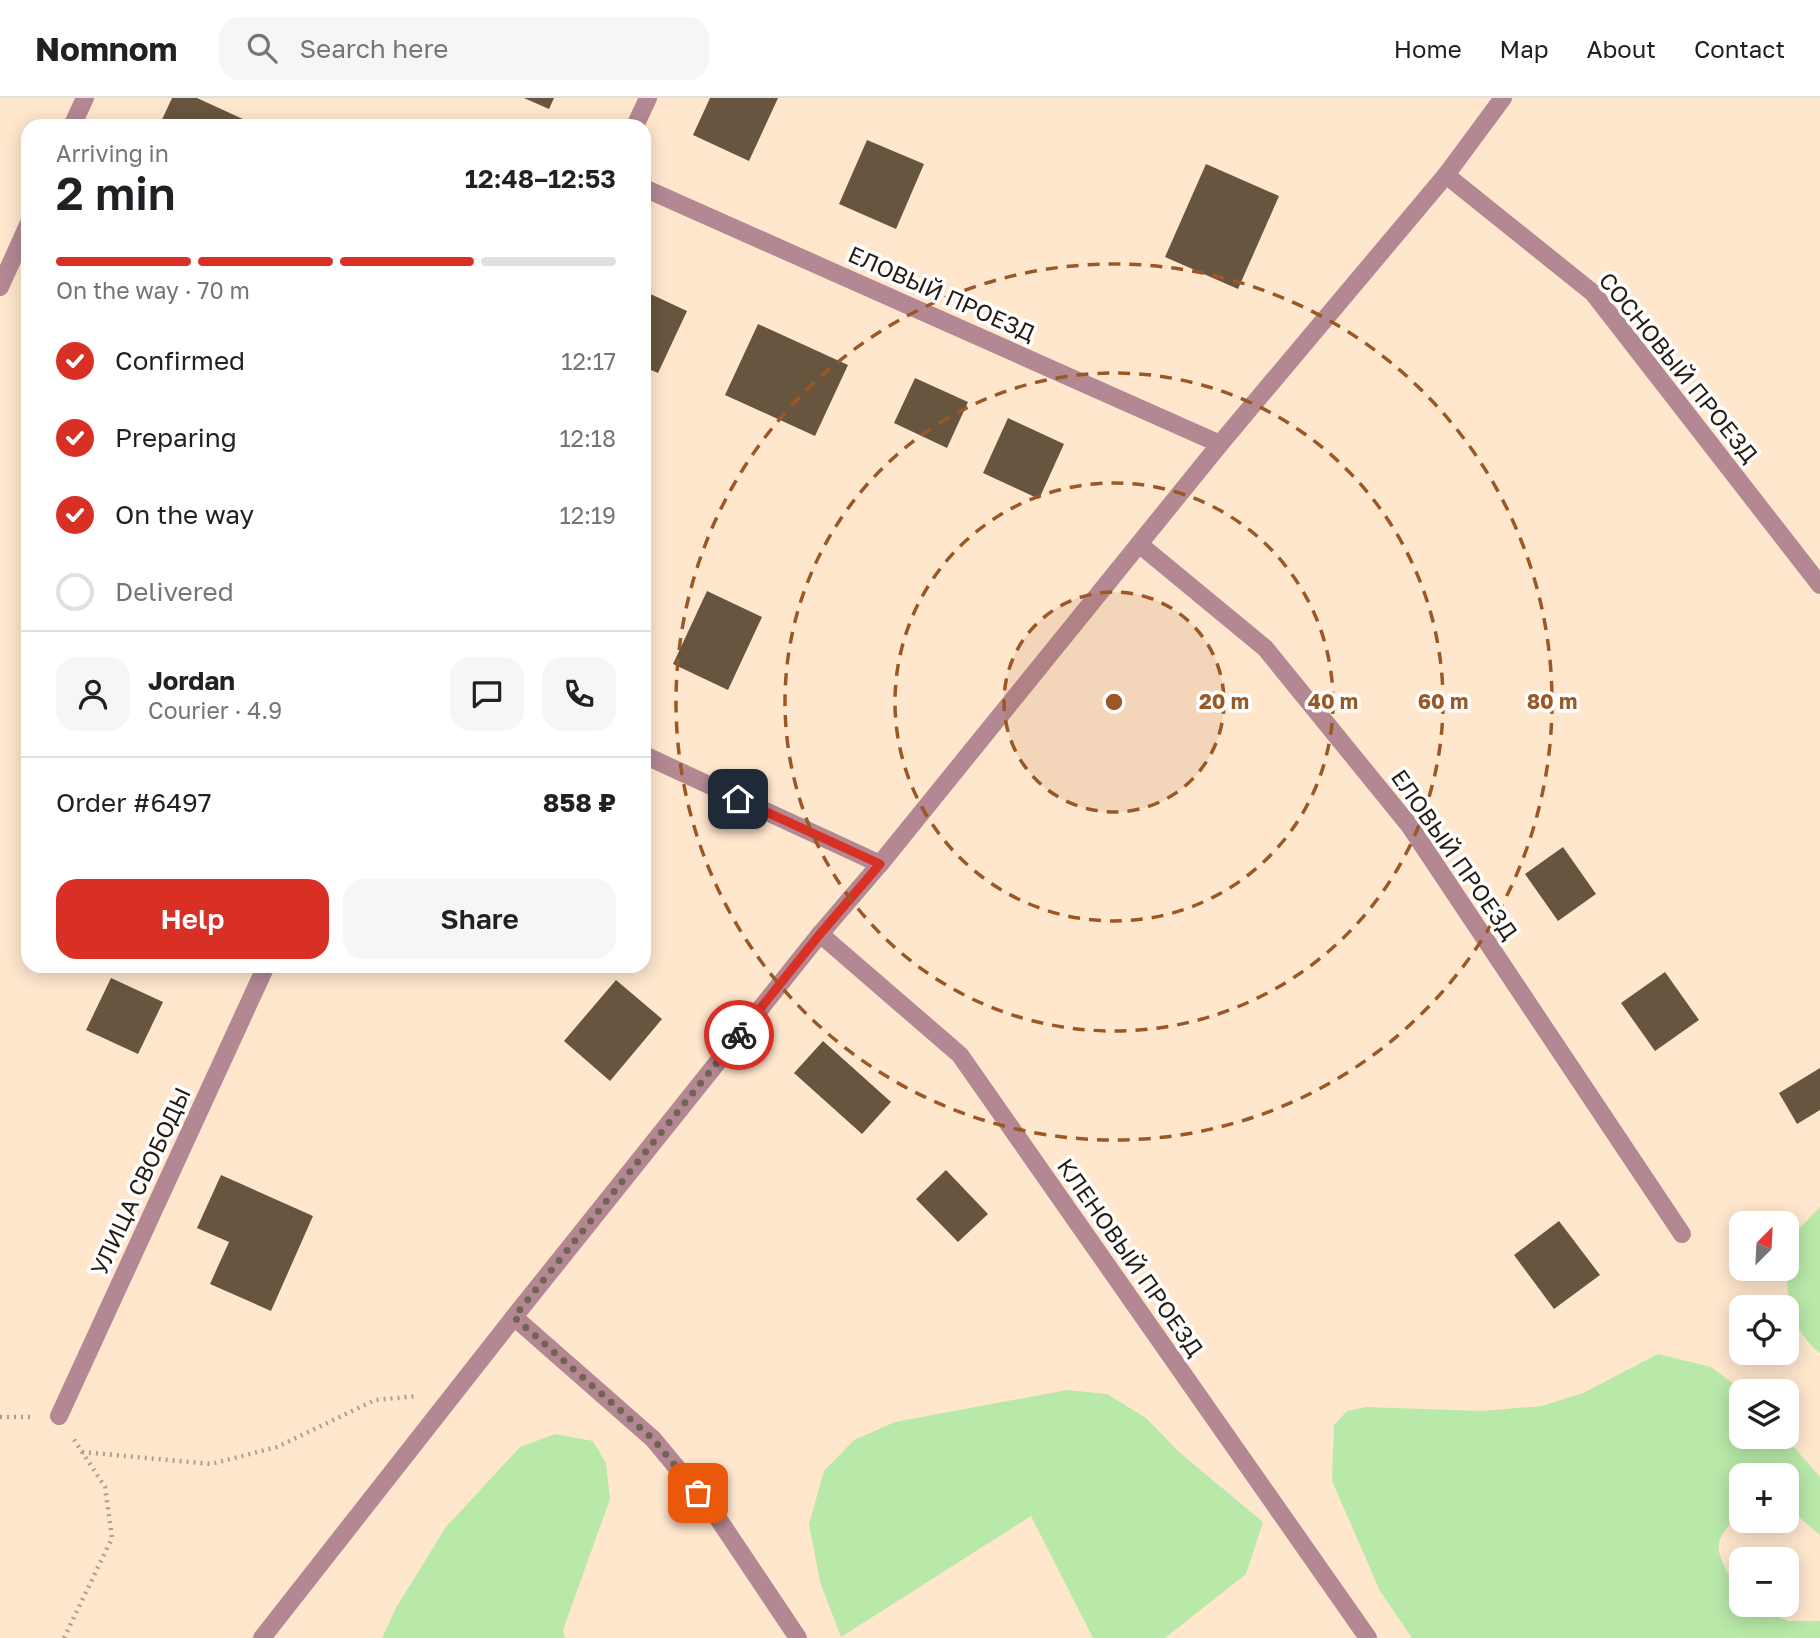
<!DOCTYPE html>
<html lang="en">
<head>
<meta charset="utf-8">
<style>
  body { margin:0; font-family:"Golos Text",sans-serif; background:#f6f6f6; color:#202124; height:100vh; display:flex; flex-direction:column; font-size:26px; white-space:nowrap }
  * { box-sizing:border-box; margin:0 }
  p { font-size:23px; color:#757577 }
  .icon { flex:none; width:38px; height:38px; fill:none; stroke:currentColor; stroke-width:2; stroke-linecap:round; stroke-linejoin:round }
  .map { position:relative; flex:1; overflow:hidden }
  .side { position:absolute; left:21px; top:21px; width:630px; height:854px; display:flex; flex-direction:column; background:#fff; border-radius:21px; box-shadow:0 4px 18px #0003 }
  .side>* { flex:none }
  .needle { width:46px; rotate:24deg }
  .controls { position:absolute; left:1729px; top:1113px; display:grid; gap:14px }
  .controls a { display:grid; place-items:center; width:70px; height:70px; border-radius:14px; background:#fff; box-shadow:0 4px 18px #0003; font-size:35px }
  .pin { position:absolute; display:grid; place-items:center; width:60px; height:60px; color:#fff; margin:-30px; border-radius:14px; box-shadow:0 4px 10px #0006 }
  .courier { position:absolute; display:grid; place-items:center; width:70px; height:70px; margin:-35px; border:5px solid #d93025; border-radius:50%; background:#fff; color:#222; box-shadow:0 2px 9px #0007 }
  .overview em { font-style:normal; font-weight:600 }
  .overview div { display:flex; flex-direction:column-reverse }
  .overview { display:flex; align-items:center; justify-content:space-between; height:119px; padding:0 35px }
  h1 { font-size:46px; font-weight:600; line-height:52px }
  .bar { display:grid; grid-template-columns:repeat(4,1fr); gap:10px 7px; align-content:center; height:84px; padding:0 35px }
  .bar i { height:9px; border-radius:5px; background:#e0e0e0 }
  .bar .current { background:#d93025 }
  .bar p { grid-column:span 4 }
  .line { display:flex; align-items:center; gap:18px; padding:0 35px; border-top:2px solid #e0e0e0 }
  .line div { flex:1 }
  .round { display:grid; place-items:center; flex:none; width:74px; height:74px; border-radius:21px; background:#f6f6f6 }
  ol { padding:0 35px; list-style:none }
  li { display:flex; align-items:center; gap:21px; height:77px }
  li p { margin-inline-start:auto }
  li .icon { padding:7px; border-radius:50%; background:#d93025; color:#fff; stroke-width:4 }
  li:last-child { color:#757577 }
  li i { width:38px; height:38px; border:4px solid #e0e0e0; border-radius:50% }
  .primary-button { display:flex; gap:14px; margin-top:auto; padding:14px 35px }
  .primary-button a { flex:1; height:80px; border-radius:21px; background:#d93025; color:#fff; font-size:28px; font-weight:600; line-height:80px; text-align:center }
  .primary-button a+a { background:#f6f6f6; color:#202124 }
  header { display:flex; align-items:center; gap:42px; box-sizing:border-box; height:98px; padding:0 35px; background:#fff; border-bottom:2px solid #e0e0e0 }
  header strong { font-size:33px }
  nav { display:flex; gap:38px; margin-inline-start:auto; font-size:24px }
  .search { width:490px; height:63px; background:#f6f6f6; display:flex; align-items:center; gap:18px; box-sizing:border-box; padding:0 24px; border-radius:21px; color:#757577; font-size:26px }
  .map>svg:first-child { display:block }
  .green { fill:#b8e9a8 }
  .building { fill:#68553f }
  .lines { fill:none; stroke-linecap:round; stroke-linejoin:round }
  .path { stroke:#b09e8b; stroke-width:4.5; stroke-dasharray:2 5; stroke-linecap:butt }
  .street { stroke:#b48892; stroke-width:18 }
  .done { stroke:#716455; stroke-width:7; stroke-dasharray:0 12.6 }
  .route { stroke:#d93025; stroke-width:9 }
  .ring { fill:none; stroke:#9a5826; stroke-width:3.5; stroke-dasharray:12 9 }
  .labels { text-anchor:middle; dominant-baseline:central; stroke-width:7; stroke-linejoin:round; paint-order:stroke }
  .street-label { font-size:23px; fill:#251d14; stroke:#fff }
  .centre { fill:#9a5826; stroke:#fff; stroke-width:3.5 }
  .ring-label { font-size:21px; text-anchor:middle; font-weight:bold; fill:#9a5826; stroke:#fff; stroke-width:7; stroke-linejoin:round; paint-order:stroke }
</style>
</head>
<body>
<header>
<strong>Nomnom</strong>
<div class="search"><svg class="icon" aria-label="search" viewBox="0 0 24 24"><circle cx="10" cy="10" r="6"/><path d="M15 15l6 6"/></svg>Search here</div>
<nav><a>Home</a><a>Map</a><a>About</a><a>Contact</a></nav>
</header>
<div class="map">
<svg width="1820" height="1540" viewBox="0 0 1820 1540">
  <rect width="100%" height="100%" fill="#ffe7ce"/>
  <!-- green -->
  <g class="green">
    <path d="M1820,1109v146c-11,-8 -25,-27 -29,-40 -5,-20 -4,-51 -4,-72z"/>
    <path d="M1658,1256l53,13 32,24h-2v46h44l35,40v58l-33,-28v-32h-46v36c-29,33 -28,35 -7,73 4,8 7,12 7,21h7l41,16h31v17h-408l-32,-47 -48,-110 2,-56 13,-14 19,-4 116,4 60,-5 41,-13z"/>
    <polygon points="1067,1292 1107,1296 1146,1320 1179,1354 1263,1424 1246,1476 1165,1540 1093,1540 1031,1418 841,1539 820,1484 809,1426 824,1373 854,1342 895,1324"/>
    <polygon points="555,1336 593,1343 606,1365 610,1401 563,1532 565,1540 382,1540 397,1508 446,1429 520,1349"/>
  </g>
  <!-- building -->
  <g class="building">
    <polygon points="172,0 197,0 258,28 159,28"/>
    <polygon points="524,0 554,0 549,11"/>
    <polygon points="710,0 778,0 749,63 693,37"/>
    <polygon points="867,42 924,66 896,131 839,106"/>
    <polygon points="1206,66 1279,98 1238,191 1165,159"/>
    <polygon points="644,193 687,213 658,275 644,269"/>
    <polygon points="758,226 848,267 815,338 725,297"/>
    <polygon points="915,280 968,304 947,350 894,325"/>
    <polygon points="1008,320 1064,346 1039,401 983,375"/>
    <polygon points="707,493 762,519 728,592 673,566"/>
    <polygon points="1563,749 1596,796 1558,823 1525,776"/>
    <polygon points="1665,874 1699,922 1655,953 1621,905"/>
    <polygon points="111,880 163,904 138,956 86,932"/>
    <polygon points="616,882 662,921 610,983 564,943"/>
    <polygon points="823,943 891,1004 862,1036 794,975"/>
    <polygon points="1820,970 1820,1012 1797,1026 1779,995"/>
    <polygon points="946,1072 988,1116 958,1144 916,1101"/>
    <polygon points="221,1077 313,1118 271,1213 210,1186 229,1144 197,1130"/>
    <polygon points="1559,1123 1600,1177 1554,1211 1514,1157"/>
  </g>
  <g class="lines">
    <!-- path -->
    <g class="path">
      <polyline points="0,1319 34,1319"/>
      <polyline points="82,1354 211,1366 277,1349 375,1302 418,1298"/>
      <polyline points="64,1540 112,1440 105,1389 73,1340"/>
    </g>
    <!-- street -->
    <g class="street">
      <polyline points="72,28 85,0"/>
      <polyline points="635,28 648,0"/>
      <polyline points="1446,77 1593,195 1820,487"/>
      <polyline points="644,90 1220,346"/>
      <polyline points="0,189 28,127"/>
      <polyline points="1139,446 1265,550 1409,727 1682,1136"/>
      <polyline points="644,657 880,766"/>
      <polyline points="820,836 960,957 1368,1540"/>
      <polyline points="514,1219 653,1341 713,1413 798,1540"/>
      <polyline points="59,1318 266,868"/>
      <polyline points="262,1540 514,1219 820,836 880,766 1220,346 1446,77 1503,0"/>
    </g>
  </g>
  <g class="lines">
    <!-- done -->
    <polyline class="done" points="698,1395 653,1341 514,1219 739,937"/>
    <!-- route -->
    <polyline class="route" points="738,701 880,766 820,836 739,937"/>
  </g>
  <!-- distance rings -->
  <circle cx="1114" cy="604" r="110" fill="#9a5826" fill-opacity=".12"/>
  <g class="ring">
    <circle cx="1114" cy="604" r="110"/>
    <circle cx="1114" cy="604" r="219"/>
    <circle cx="1114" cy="604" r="329"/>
    <circle cx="1114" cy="604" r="438"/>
  </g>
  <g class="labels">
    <!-- street labels -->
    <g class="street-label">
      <text transform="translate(942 195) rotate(24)">ЕЛОВЫЙ ПРОЕЗД</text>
      <text transform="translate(1679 269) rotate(51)">СОСНОВЫЙ ПРОЕЗД</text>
      <text transform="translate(1455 756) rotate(55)">ЕЛОВЫЙ ПРОЕЗД</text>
      <text transform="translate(140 1083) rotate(-65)">УЛИЦА СВОБОДЫ</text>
      <text transform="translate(1131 1159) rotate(55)">КЛЕНОВЫЙ ПРОЕЗД</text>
    </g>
  </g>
  <circle cx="1114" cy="604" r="10" class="centre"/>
  <g class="ring-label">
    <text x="1224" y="611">20 m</text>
    <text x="1333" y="611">40 m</text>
    <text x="1443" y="611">60 m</text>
    <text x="1552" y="611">80 m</text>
  </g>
</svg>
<div class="controls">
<a><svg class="needle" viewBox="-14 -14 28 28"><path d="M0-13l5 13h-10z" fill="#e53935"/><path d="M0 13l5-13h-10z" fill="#757577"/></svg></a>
<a><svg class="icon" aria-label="locate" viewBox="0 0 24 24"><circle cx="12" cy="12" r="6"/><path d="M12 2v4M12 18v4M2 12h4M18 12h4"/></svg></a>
<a><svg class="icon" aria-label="layers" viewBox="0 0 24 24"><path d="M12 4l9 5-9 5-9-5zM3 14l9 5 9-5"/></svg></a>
<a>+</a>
<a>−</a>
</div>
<div class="pin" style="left:698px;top:1395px;background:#ea580c"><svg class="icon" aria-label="bag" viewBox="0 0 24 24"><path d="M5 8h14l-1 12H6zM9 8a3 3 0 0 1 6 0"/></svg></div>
<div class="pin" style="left:738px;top:701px;background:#1f2937"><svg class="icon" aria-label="home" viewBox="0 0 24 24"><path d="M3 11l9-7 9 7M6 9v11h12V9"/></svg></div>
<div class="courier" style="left:739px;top:937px"><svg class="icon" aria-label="bike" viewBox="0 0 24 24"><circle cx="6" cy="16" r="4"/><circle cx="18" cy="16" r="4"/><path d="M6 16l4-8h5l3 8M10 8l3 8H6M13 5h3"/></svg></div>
<section class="side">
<div class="overview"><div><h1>2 min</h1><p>Arriving in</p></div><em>12:48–12:53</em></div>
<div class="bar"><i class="current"></i><i class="current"></i><i class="current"></i><i></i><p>On the way · 70 m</p></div>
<ol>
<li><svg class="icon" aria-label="check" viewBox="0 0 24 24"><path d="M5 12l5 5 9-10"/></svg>Confirmed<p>12:17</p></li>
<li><svg class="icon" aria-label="check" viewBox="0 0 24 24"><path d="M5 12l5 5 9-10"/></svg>Preparing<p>12:18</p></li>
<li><svg class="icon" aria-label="check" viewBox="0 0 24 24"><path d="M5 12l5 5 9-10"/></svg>On the way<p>12:19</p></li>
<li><i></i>Delivered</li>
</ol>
<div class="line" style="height:126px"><a class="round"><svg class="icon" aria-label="person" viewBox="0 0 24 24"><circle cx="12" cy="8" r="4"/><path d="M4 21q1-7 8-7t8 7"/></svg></a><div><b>Jordan</b><p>Courier · 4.9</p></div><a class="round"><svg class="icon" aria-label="chat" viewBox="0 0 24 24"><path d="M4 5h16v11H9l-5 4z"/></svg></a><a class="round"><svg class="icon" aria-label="phone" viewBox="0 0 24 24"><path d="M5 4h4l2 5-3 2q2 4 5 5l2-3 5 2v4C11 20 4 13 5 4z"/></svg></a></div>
<div class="line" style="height:91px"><div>Order #6497</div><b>858 ₽</b></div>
<div class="primary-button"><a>Help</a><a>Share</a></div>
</section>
</div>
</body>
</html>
